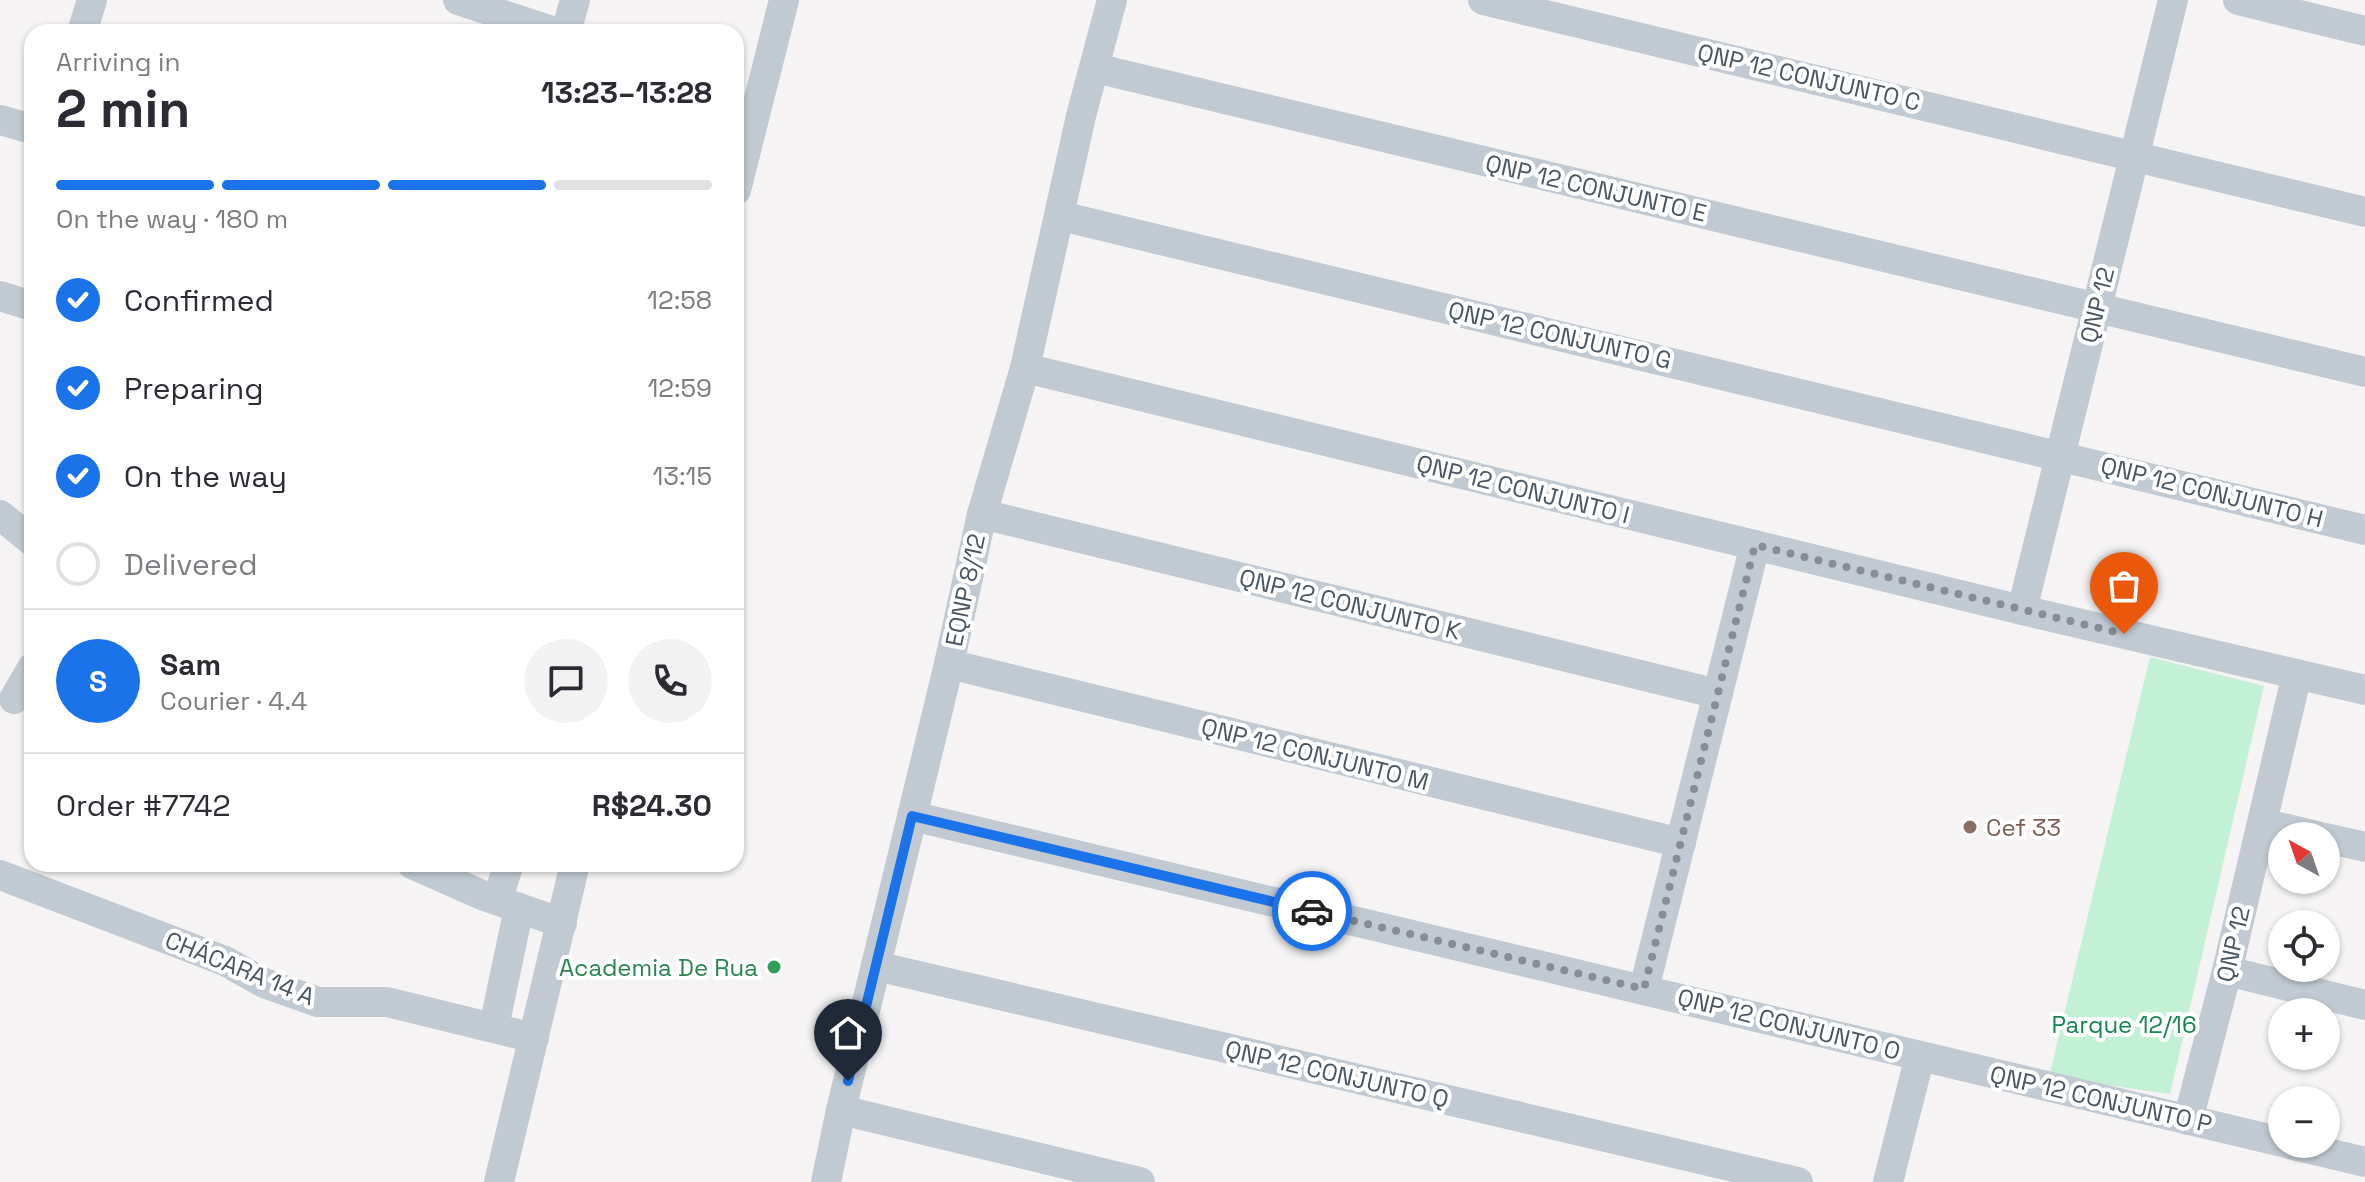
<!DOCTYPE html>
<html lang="en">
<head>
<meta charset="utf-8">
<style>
  body { margin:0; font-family:"Space Grotesk",sans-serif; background:#f2f2f3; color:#2b2b33; height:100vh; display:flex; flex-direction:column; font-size:30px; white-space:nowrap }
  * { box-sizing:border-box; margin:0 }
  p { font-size:26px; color:#7c7c81 }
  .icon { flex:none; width:44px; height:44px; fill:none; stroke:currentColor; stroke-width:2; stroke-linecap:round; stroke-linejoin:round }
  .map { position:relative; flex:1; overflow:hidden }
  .details { position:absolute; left:24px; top:24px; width:720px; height:848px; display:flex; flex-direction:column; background:#fff; border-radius:24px; box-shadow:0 2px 6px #0004 }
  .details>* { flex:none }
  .needle { width:52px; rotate:320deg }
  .fabs { position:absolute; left:2268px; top:822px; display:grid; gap:16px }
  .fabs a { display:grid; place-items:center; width:72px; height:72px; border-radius:50%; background:#fff; box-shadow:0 2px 6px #0004; font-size:40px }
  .pin { position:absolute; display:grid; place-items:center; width:68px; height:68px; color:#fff; margin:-82px -34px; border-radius:50% 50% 50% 0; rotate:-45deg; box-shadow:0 0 8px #0007 }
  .pin .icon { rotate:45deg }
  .courier { position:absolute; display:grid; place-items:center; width:80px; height:80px; margin:-40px; border:6px solid #1a73e8; border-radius:50%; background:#fff; color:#222; box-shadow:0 2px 10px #0007 }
  .summary em { font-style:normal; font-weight:700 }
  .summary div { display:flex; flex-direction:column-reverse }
  .summary { display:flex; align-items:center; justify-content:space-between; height:136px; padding:0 32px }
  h1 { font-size:52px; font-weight:700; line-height:60px }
  .bar { display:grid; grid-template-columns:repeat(4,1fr); gap:12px 8px; align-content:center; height:96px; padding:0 32px }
  .bar i { height:10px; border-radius:6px; background:#e1e1e2 }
  .bar .on { background:#1a73e8 }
  .bar p { grid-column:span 4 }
  .line { display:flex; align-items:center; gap:20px; padding:0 32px; border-top:2px solid #e1e1e2 }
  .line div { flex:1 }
  .round { display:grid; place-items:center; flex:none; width:84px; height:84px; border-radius:42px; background:#f2f2f3 }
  ol { padding:0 32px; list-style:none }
  li { display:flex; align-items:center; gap:24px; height:88px }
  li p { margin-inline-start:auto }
  li .icon { padding:8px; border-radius:50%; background:#1a73e8; color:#fff; stroke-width:4 }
  li:last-child { color:#7c7c81 }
  li i { width:44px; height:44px; border:4px solid #e1e1e2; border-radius:50% }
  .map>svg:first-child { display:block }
  .green { fill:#c3f1d5 }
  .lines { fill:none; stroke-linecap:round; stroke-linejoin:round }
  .minor { stroke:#c1cad2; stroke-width:30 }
  .done { stroke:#868d94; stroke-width:8; stroke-dasharray:0 14.4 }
  .route { stroke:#1a73e8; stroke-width:10 }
  .education-dot { fill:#8d6e63; stroke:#fff; stroke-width:3 }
  .leisure-dot { fill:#2e9e5b; stroke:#fff; stroke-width:3 }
  .labels { text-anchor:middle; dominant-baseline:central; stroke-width:8; stroke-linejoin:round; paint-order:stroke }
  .street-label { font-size:24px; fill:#4a5661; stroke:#fff }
  .education-label { font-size:24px; fill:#785e54; stroke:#fff; text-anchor:start }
  .leisure-label { font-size:24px; fill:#27864d; stroke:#fff; text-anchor:end }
  .park-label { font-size:24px; fill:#17864f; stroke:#fff }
</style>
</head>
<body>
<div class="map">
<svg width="2365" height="1182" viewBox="0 0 2365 1182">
  <rect width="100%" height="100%" fill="#f5f3f3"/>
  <!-- green -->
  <polygon class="green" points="2150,657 2264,686 2170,1094 2049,1077"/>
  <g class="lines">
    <!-- minor -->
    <g class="minor">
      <polyline points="458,0 555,32"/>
      <polyline points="1483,0 2365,212"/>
      <polyline points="2238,0 2365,31"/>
      <polyline points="82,32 92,0"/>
      <polyline points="566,32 575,0"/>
      <polyline points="1095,68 2365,372"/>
      <polyline points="0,120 32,129"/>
      <polyline points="736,190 784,0"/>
      <polyline points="1061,216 2365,530"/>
      <polyline points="0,296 32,306"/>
      <polyline points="1025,368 2022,610 2365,690"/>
      <polyline points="982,514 1718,694"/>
      <polyline points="0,515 32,541"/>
      <polyline points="2022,610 2173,0"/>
      <polyline points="949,664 1681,843"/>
      <polyline points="14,699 32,668"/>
      <polyline points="912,816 2282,1142"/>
      <polyline points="2262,823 2317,836"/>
      <polyline points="2326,838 2365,847"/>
      <polyline points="412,864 482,895 562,923"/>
      <polyline points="0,875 225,961 264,983 318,1002 387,1002 534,1038"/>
      <polyline points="497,900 509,864"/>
      <polyline points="876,966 1798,1182"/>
      <polyline points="2227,971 2365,1005"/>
      <polyline points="1644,989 1755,545"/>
      <polyline points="494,1027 519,908"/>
      <polyline points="841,1110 1140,1182"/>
      <polyline points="2188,1120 2227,971 2297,674"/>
      <polyline points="2289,1144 2365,1162"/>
      <polyline points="499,1182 575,864"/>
      <polyline points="826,1182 841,1110 949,664 982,514 1025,368 1081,116 1112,0"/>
      <polyline points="1888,1182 1920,1056"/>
    </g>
  </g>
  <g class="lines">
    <!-- done -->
    <polyline class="done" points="1312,911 1644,989 1755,545 2124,634"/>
    <!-- route -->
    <polyline class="route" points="848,1081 912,816 1312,911"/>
  </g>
  <!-- markers -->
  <circle class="education-dot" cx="1970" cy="827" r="8"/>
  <circle class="leisure-dot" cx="774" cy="967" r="8"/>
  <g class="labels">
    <!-- street labels -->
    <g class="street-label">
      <text transform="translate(1809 77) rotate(13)">QNP 12 CONJUNTO C</text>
      <text transform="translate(1596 188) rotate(13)">QNP 12 CONJUNTO E</text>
      <text transform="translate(2097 305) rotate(-76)">QNP 12</text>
      <text transform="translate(1560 335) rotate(13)">QNP 12 CONJUNTO G</text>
      <text transform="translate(1523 489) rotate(14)">QNP 12 CONJUNTO I</text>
      <text transform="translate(2212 492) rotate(14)">QNP 12 CONJUNTO H</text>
      <text transform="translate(965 590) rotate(-78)">EQNP 8/12</text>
      <text transform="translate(1350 604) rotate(14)">QNP 12 CONJUNTO K</text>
      <text transform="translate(1315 754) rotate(14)">QNP 12 CONJUNTO M</text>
      <text transform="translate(2233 944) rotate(-77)">QNP 12</text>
      <text transform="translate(240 968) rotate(22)">CHÁCARA 14 A</text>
      <text transform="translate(1789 1024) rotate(14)">QNP 12 CONJUNTO O</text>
      <text transform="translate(1337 1074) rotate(13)">QNP 12 CONJUNTO Q</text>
      <text transform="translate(2101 1099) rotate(13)">QNP 12 CONJUNTO P</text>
    </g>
    <!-- education labels -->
    <g class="education-label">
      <text x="1986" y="827">Cef 33</text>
    </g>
    <!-- leisure labels -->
    <g class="leisure-label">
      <text x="758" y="967">Academia De Rua</text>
    </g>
    <!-- park labels -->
    <g class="park-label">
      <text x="2124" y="1024">Parque 12/16</text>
    </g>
  </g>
</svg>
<div class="fabs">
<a><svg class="needle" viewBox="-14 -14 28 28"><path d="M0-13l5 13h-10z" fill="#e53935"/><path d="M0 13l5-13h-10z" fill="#7c7c81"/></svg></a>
<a><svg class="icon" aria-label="locate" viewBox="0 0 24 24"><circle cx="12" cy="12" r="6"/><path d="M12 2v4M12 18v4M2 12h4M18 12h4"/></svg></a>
<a>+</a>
<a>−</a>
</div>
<div class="pin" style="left:2124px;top:634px;background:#ea580c"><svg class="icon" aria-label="bag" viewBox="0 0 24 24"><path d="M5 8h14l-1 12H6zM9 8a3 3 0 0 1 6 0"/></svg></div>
<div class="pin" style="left:848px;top:1081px;background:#1f2937"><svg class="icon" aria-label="home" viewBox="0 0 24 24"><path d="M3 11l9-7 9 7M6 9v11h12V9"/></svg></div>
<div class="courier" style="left:1312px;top:911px"><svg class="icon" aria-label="car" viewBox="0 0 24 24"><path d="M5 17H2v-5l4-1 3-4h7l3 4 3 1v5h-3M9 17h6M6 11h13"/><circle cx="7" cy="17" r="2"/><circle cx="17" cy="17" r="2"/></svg></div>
<section class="details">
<div class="summary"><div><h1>2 min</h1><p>Arriving in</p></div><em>13:23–13:28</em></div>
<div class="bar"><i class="on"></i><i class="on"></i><i class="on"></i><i></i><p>On the way · 180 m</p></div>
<ol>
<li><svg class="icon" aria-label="check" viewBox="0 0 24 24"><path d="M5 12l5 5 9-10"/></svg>Confirmed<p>12:58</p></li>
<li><svg class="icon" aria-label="check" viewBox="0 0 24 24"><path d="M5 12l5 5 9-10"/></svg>Preparing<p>12:59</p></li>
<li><svg class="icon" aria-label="check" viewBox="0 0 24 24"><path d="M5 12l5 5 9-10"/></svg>On the way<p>13:15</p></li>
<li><i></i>Delivered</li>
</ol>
<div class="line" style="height:144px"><b class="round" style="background:#1a73e8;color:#fff">S</b><div><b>Sam</b><p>Courier · 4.4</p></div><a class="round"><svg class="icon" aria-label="chat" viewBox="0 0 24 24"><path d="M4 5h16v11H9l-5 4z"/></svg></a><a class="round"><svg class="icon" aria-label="phone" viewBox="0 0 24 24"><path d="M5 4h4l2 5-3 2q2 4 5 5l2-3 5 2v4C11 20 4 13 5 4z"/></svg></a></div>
<div class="line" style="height:104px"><div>Order #7742</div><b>R$24.30</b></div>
</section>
</div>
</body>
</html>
